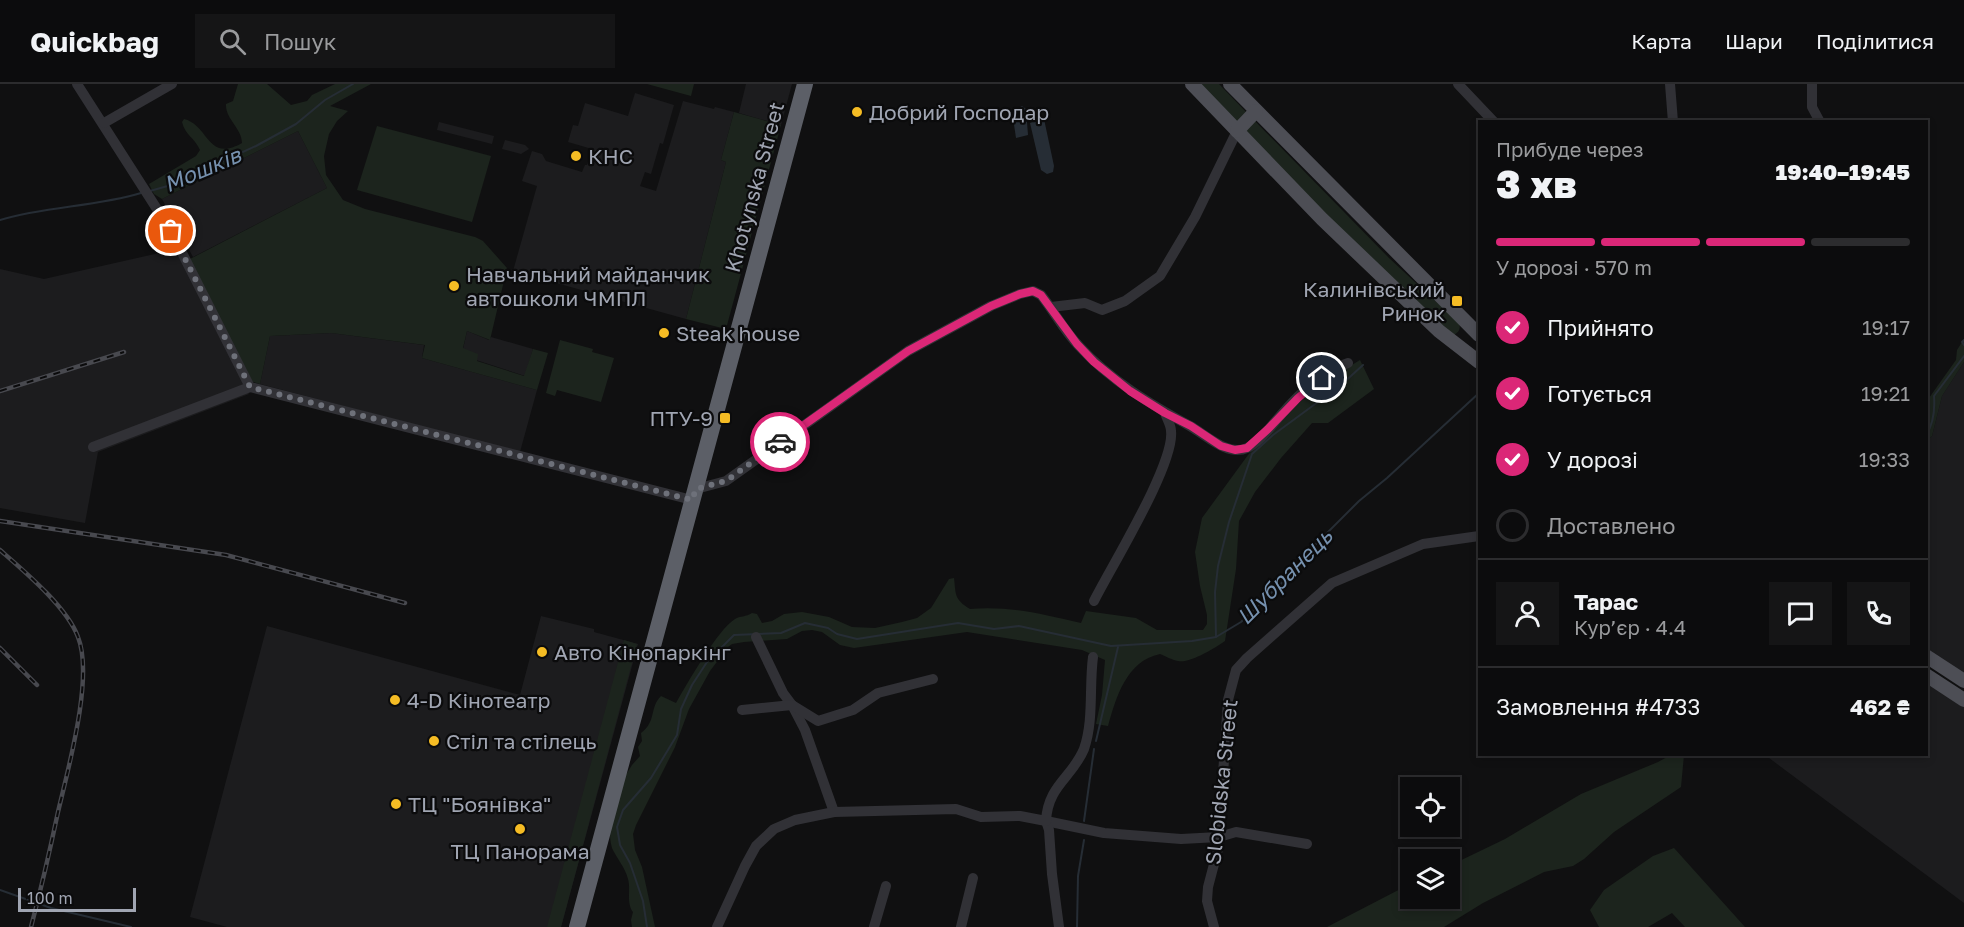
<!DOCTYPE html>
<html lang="uk">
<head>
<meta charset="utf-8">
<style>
  body { margin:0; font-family:"Golos Text",sans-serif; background:#151516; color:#f1f3f6; height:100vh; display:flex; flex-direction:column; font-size:22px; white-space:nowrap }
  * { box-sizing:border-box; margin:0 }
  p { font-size:20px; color:#9a9b9d }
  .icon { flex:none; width:33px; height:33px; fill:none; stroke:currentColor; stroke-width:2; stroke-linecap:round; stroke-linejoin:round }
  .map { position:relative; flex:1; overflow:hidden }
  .details { position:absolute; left:1478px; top:36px; width:450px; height:636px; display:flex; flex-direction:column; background:#0c0c0d; border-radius:0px; box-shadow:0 3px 9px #0003,0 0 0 2px #2c2c2e }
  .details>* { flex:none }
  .tools { position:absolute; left:1400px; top:693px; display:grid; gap:12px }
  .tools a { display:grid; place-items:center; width:60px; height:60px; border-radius:0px; background:#0c0c0d; box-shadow:0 3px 9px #0003,0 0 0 2px #2c2c2e; font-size:30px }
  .scale { position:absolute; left:18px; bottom:15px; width:118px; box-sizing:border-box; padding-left:6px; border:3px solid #a0a5b2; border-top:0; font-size:16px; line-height:21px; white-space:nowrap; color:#a0a5b2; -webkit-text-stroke:4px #0b0b0c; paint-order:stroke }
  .pin { position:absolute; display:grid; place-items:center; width:51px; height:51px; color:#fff; margin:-26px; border:3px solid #fff; border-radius:50%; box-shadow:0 2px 6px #0007 }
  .courier { position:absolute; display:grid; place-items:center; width:60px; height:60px; margin:-30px; border:4px solid #db2777; border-radius:50%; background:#fff; color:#222; box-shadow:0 2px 8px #0007 }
  .summary em { font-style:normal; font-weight:800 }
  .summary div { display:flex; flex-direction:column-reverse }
  .summary { display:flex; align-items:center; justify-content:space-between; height:102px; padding:0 18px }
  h1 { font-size:39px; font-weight:800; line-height:45px }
  .bar { display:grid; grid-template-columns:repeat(4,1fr); gap:9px 6px; align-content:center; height:72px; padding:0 18px }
  .bar i { height:8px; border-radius:4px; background:#2c2c2e }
  .bar .active { background:#db2777 }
  .bar p { grid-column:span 4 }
  .line { display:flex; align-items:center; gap:15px; padding:0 18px; border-top:2px solid #2c2c2e }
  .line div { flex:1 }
  .round { display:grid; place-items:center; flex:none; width:63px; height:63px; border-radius:0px; background:#151516 }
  ol { padding:0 18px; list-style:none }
  li { display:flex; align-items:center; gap:18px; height:66px }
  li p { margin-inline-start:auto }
  li .icon { padding:6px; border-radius:50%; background:#db2777; color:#fff; stroke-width:4 }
  li:last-child { color:#9a9b9d }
  li i { width:33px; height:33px; border:3px solid #2c2c2e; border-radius:50% }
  header { display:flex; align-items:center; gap:36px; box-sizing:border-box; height:84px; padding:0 30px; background:#0c0c0d; border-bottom:2px solid #2c2c2e }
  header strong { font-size:28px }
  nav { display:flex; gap:33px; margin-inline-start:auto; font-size:21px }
  .search { width:420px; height:54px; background:#151516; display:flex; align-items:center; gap:15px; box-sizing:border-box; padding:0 21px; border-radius:0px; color:#9a9b9d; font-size:22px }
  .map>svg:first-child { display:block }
  .built { fill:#1c1c1e }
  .green { fill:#1c241d }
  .water { fill:#262d35 }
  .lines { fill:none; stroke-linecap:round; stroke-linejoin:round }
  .stream { stroke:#262d35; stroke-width:2 }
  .minor { stroke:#313136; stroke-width:10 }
  .major { stroke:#4d4e55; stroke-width:14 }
  .highway { stroke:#5c5f67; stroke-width:16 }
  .rail-casing { stroke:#48494f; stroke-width:4.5 }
  .rail { stroke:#0b0b0c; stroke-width:2; stroke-dasharray:7; stroke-linecap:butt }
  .done { stroke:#6e717a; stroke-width:6; stroke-dasharray:0 10.8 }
  .route { stroke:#db2777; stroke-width:8 }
  .poi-dot { fill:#f5bc24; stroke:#0b0b0c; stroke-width:2 }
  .labels { text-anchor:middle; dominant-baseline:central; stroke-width:4.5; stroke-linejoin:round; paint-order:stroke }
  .poi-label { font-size:21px; fill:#a0a5b2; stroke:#0b0b0c; text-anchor:start }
  .street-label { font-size:21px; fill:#a0a5b2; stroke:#0b0b0c }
  .water-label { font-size:22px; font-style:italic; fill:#7691af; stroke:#0b0b0c }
</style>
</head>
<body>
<header>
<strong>Quickbag</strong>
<div class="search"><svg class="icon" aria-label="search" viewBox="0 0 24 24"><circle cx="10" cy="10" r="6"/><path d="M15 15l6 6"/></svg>Пошук</div>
<nav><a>Карта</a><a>Шари</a><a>Поділитися</a></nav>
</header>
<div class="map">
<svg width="1964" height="843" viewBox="0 0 1964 843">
  <rect width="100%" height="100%" fill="#101011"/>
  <!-- built -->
  <g class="built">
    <polygon points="746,0 792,0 781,41 739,29"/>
    <polygon points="635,9 674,21 663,60 660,59 651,90 645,88 640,102 656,107 683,17 714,25 715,23 734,28 721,76 726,78 686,235 513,187 537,102 522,97 532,67 542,70 546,77 582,88 585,81 587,81 592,65 568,58 573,41 578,42 585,19 628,32"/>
    <polygon points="439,38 494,52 492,60 437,46"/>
    <polygon points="298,47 327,104 193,173 162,115"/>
    <polygon points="505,56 525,61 529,65 521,70 502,65"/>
    <polygon points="177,165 249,310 98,368 85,439 0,424 0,185 44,195"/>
    <polygon points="467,247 489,256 491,253 533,265 525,292 476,276 463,265"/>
    <polygon points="331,249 424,261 422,274 537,306 520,368 260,300 270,252"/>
    <polygon points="1964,278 1964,603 1926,576 1926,357 1932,352 1942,312"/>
    <polygon points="541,532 594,545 594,548 638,560 561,843 227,843 190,833 267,542 520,611"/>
    <polygon points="1926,594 1964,619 1964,819 1765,671 1926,670"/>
  </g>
  <!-- green -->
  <g class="green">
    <path d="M238,0h29l24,21 16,-4 5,-6 23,-11h36l-41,22 18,5 -11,10 -8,13 -5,22 2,19 17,25 22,9 110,28 8,4 24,27 -17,72 -23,-9 -4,17 15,6 -1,7 47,15 9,-27 15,4 -11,37 -115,-32 3,-13 -94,-12 -61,3 -10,48 -10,-3 -60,-122 137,-71 -29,-57 -136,68 -8,-5 -5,-10 47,-28 4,-6c-5,-12 -15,-15 -18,-28l2,-3c25,6 23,44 58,24 0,-15 -17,-24 -16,-39l7,-3z"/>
    <polygon points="647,0 694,0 691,12"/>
    <polygon points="1197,0 1219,0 1246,28 1242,35 1235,38"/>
    <polygon points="734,28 781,41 726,245 686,235 726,78 721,76"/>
    <path d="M1255,37l134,137 70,65c2,6 0,9 -5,12l-48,-39 -162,-164z"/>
    <polygon points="377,42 491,72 472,138 357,106"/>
    <polygon points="1964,255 1964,278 1942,312 1932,352 1926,357 1926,327 1929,314 1956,276 1957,266"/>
    <polygon points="560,256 593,265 592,268 614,274 601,318 557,306 555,312 546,309"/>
    <path d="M1360,276l14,29 -46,34h-16l-31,35 -26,34 -16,29 -3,48 -11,72c-10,7 -36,23 -47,20 -6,-1 -13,-5 -18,-7 -34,7 -44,44 -52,72l-12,-2 6,-29 3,-35 -23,-10 -115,-18 -113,16 -14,-3 -18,-13 -10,-2 -10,1 -15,8 -43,3 -12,2 -4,3 -18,24 -21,38 -14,38 -39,78 -3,9 2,16 7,17 13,60h-23l-1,-7 2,-8c-7,-9 -2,-23 -5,-33 -3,-12 -11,-20 -16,-31 -2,-6 -2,-13 -2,-19l9,-43 13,-21 8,-9 -2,-9 4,-6 -1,-8c16,-12 8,-25 20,-37l15,7c11,-19 42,-74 59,-84 5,-3 11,-2 17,-6l5,1 5,9 10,-2 12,-7 18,-2 27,5 23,10 23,1 27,-6 15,-4 14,-10 18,-29 5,-1c2,17 0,21 16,31 42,-3 71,5 111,14l5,-12 50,7 21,12h46l4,-6v-9l-7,-29 -5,-34 7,-34 46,-63 38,-41 35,-30z"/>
    <polygon points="624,556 637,560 561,843 547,843"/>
    <polygon points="1671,671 1684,671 1681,703 1614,748 1584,775 1573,782 1544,788 1483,819 1444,843 1327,843 1410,800 1410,814 1449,814 1449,782 1505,755 1581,710 1658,678"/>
    <polygon points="1674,764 1745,843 1685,843 1672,829 1648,843 1599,843 1590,826 1604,806 1653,772"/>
  </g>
  <!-- water -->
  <g class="water">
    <polygon points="1022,22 1026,25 1028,51 1016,54 1012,27"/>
    <polygon points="1044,35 1054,82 1053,88 1047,90 1041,86 1030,39"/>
  </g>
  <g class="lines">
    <!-- stream -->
    <g class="stream">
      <polyline points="150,107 171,101 256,62 296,40 325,16 353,0"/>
      <path d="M0,136c46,-14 95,-13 141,-27"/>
      <polyline points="1964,256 1962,258 1964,261"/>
      <path d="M1926,351c8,-12 9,-25 8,-39l30,-40"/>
      <polyline points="1216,553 1215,508 1218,482 1229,438 1252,370 1273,351 1341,301 1363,281"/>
      <polyline points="1096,657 1118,563"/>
      <polyline points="1084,737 1094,665"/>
      <polyline points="0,806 51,824 131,843"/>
      <polyline points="647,843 643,817 630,779 620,761 617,743 623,726 651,694 677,651 681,625 692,601 707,578 734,551 781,549 805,539 828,544 837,550 857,555 958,539 994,545 1019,542 1111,562 1192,557 1216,553 1241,538 1289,492 1307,469 1359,417 1387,394 1479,309"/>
      <polyline points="1077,843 1078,792 1084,756"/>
    </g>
    <!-- minor -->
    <g class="minor">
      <polyline points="77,0 171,147 250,303 692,416"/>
      <polyline points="1458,0 1494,38"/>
      <polyline points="1670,0 1673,38"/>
      <polyline points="1812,0 1812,23 1820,38"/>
      <polyline points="104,39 172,0"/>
      <polyline points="1051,223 1085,219 1102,226 1125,217 1160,192 1195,133 1237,47"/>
      <polyline points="93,363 250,303"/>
      <path d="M696,405l30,-8 182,-130 83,-45 29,-12 13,-3 8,4c13,16 23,36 38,51 31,34 71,58 111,80 16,9 38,31 57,22 13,-6 24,-22 33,-32 17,-20 43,-45 68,-53"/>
      <path d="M1094,517c17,-34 81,-137 77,-170 0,-6 -4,-12 -6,-18"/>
      <polyline points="756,553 783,609 792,621 805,646 834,728"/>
      <polyline points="742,626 792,621 818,637 853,626 878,609 933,595"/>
      <polyline points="1046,737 1104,749 1181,755 1219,753 1236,748 1307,760"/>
      <polyline points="1046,737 1049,746 1052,790 1059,843"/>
      <path d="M717,843l28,-61 11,-20 18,-17 21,-9 39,-8 122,-3 25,8 39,-1 26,5c2,-36 26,-43 38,-72 10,-29 5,-62 9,-92"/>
      <polyline points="874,843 886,802"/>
      <polyline points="961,843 973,794"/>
      <polyline points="1214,843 1207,817 1208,803 1218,765 1228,616 1236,586 1247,574 1332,499 1423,460 1479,452"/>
    </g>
    <!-- major -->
    <g class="major">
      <polyline points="1192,0 1322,135 1439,247 1479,278"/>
      <polyline points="1230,0 1479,251"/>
      <polyline points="1237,47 1256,27"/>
      <polyline points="1926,572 1964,597"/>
      <polyline points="1926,591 1964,616"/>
    </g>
    <!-- highway -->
    <polyline class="highway" points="577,843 805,0"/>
    <defs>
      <g id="rail">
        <polyline points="0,307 124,268"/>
        <polyline points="0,437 226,471 405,519"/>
        <path d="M0,466c24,21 67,57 78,87 16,40 -10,132 -20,175 -8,38 -17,77 -27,115"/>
        <polyline points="0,564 37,601"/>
      </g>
    </defs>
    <!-- rail casing -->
    <use href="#rail" class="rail-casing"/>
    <!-- rail -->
    <use href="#rail" class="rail"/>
  </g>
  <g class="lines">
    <!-- done -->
    <polyline class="done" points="171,147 250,303 692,416 696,405 726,397 780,358"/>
    <!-- route -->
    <polyline class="route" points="780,358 908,267 991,222 1020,210 1033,207 1041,211 1077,260 1094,278 1130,307 1165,329 1191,342 1221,362 1235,366 1247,364 1268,345 1298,314 1322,294"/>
  </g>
  <!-- markers -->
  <g class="poi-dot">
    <circle cx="857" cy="28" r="6"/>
    <circle cx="576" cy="72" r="6"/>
    <circle cx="454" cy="202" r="6"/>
    <rect x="1451" y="211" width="12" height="12" rx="3"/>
    <circle cx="664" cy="249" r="6"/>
    <rect x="719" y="328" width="12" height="12" rx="3"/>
    <circle cx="542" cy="568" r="6"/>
    <circle cx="395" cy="616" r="6"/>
    <circle cx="434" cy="657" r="6"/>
    <circle cx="396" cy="720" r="6"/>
    <circle cx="520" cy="745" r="6"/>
  </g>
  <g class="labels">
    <!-- poi labels -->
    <g class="poi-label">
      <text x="869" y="28">Добрий Господар</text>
      <text x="588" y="72">КНС</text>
      <text x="466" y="190">Навчальний майданчик<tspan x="466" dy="24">автошколи ЧМПЛ</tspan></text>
      <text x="1445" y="205" text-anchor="end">Калинівський<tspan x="1445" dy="24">Ринок</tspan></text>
      <text x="676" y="249">Steak house</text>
      <text x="713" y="334" text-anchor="end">ПТУ-9</text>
      <text x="554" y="568">Авто Кінопаркінг</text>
      <text x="407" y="616">4-D Кінотеатр</text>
      <text x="446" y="657">Стіл та стілець</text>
      <text x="408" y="720">ТЦ "Боянівка"</text>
      <text x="520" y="767" text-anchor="middle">ТЦ Панорама</text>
    </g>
    <!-- street labels -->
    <g class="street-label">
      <text transform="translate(754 103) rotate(-75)">Khotynska Street</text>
      <text transform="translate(1221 698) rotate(-84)">Slobidska Street</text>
    </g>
    <!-- water labels -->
    <g class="water-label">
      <text transform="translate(202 85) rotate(-23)">Мошків</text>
      <text transform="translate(1284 492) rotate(-45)">Шубранець</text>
    </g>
  </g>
</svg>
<div class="tools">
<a><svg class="icon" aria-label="locate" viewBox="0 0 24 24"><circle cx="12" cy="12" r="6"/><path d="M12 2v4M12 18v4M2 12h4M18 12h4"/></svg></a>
<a><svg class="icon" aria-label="layers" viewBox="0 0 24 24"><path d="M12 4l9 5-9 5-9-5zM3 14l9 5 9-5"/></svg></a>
</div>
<div class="scale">100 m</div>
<div class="pin" style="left:171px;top:147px;background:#ea580c"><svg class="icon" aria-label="bag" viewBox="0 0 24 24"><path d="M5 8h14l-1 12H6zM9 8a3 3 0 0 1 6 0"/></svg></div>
<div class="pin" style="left:1322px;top:294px;background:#1f2937"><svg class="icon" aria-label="home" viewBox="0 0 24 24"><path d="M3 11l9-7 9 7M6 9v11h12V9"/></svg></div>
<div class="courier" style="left:780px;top:358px"><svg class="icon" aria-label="car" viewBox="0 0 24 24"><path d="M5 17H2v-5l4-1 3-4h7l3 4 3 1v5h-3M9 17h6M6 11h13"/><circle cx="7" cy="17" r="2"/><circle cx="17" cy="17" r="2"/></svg></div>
<section class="details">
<div class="summary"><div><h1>3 хв</h1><p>Прибуде через</p></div><em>19:40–19:45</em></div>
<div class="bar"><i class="active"></i><i class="active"></i><i class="active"></i><i></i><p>У дорозі · 570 m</p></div>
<ol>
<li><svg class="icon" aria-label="check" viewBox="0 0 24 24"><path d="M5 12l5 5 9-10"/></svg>Прийнято<p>19:17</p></li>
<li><svg class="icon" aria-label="check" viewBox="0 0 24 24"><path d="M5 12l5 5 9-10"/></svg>Готується<p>19:21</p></li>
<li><svg class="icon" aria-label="check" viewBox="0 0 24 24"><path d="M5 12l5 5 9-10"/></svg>У дорозі<p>19:33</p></li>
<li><i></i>Доставлено</li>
</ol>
<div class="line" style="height:108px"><a class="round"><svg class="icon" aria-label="person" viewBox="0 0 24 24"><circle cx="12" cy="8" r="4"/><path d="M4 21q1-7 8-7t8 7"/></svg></a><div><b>Тарас</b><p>Кур’єр · 4.4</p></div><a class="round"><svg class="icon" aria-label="chat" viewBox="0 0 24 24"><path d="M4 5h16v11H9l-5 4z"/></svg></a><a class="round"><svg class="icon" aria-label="phone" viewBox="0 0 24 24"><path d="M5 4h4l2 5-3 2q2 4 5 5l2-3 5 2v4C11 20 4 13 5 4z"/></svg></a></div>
<div class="line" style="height:78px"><div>Замовлення #4733</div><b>462 ₴</b></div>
</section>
</div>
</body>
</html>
